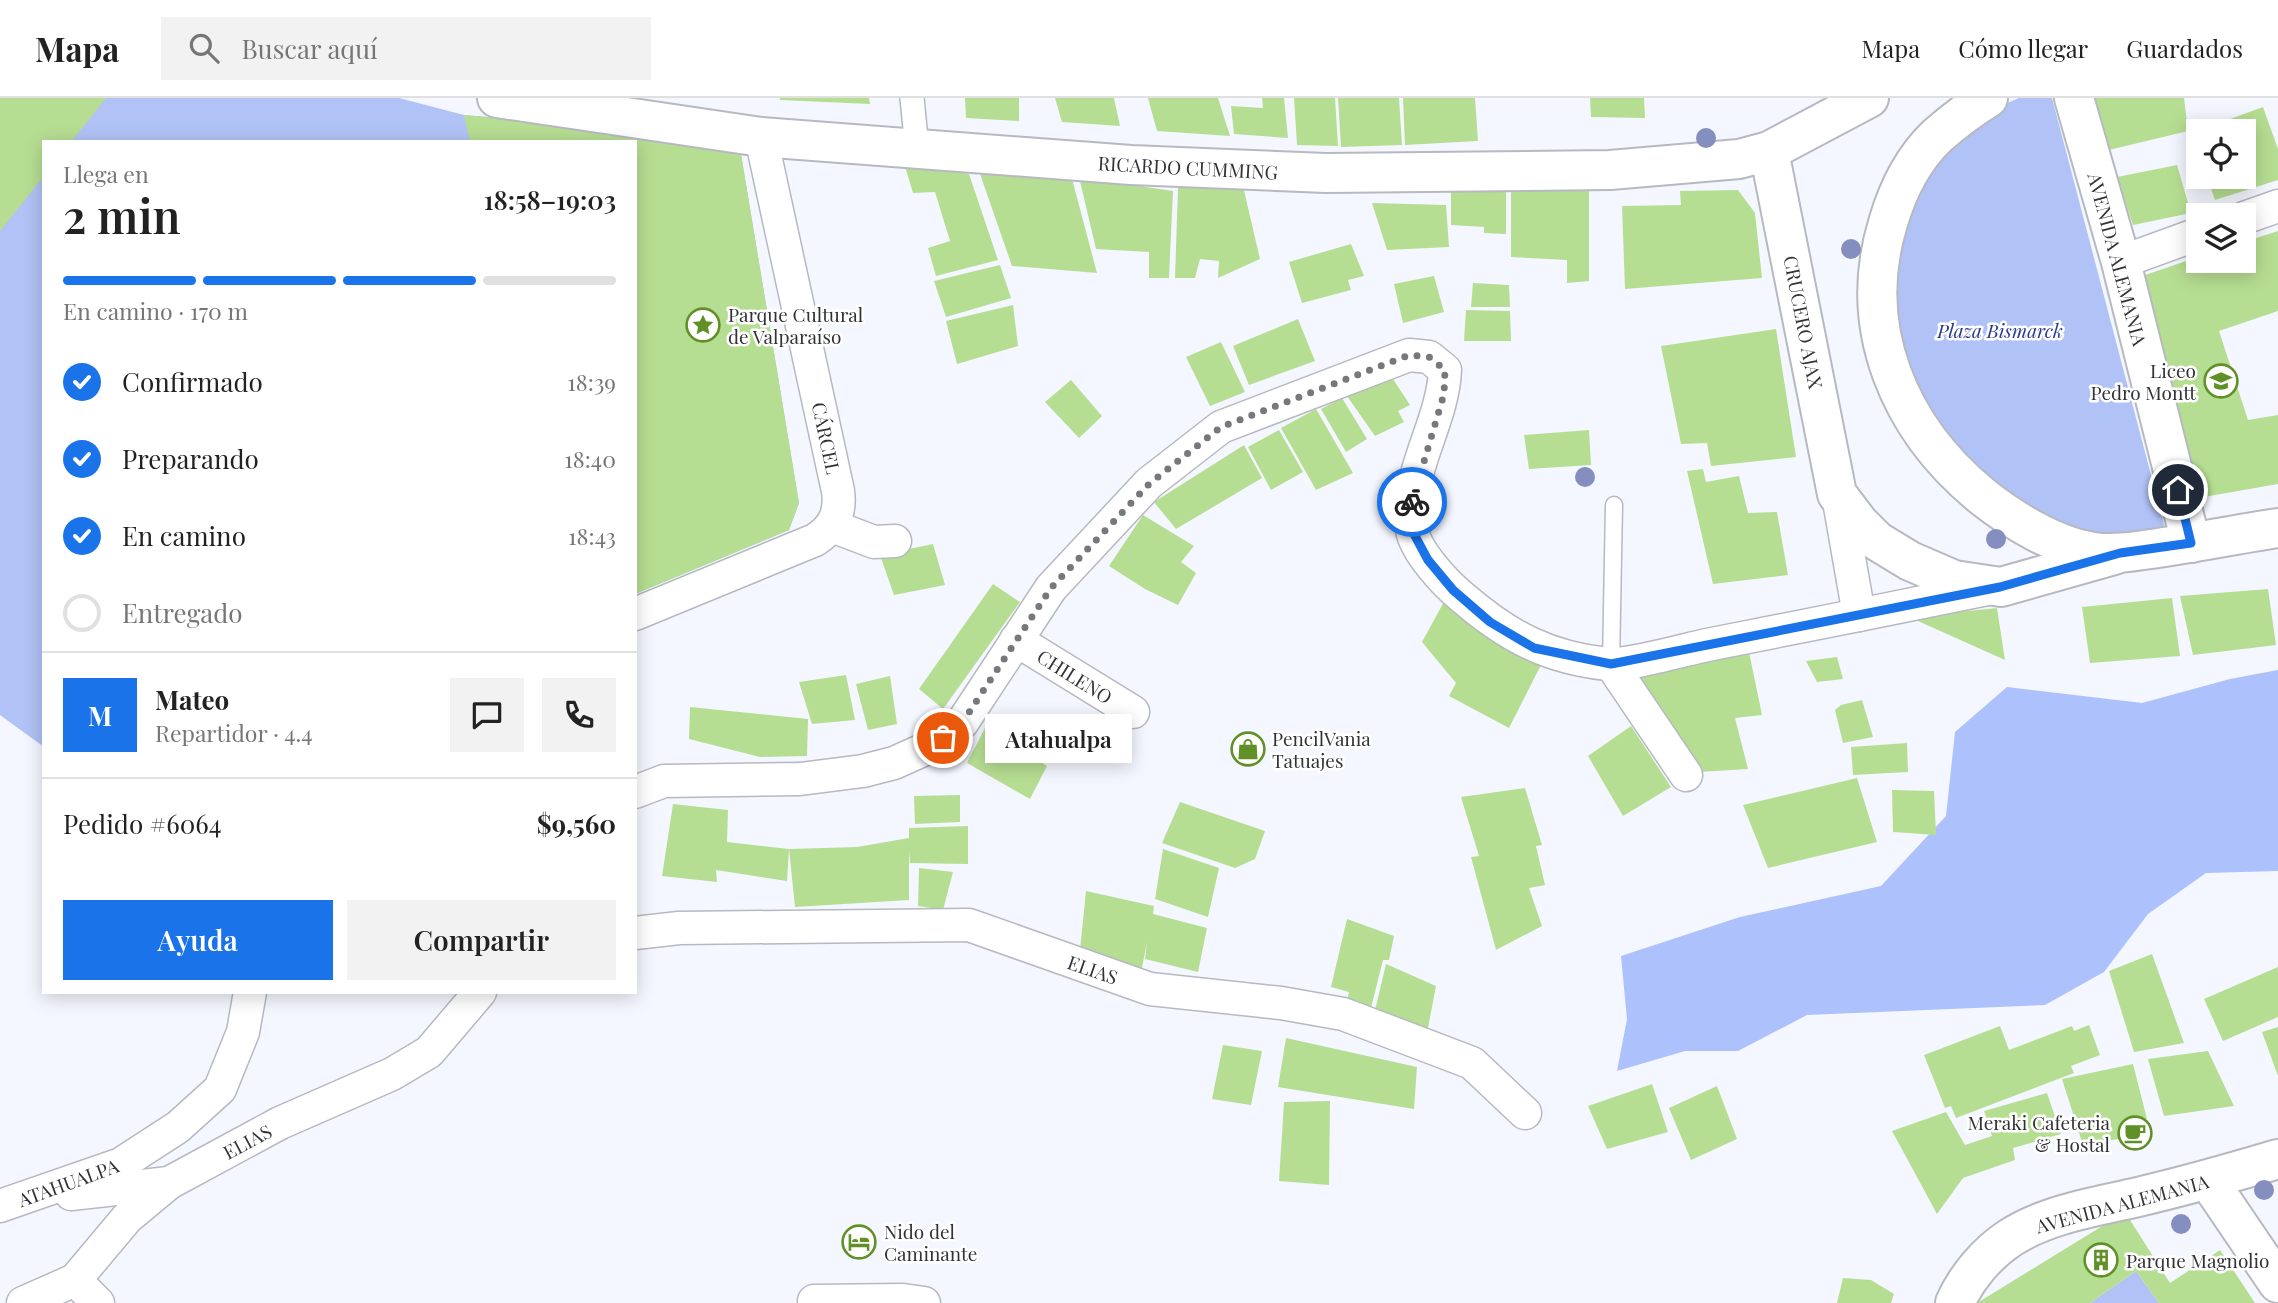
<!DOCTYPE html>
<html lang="es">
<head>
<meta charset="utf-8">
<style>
  body { margin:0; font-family:"Playfair Display",serif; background:#f2f2f2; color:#222; height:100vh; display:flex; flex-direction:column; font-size:26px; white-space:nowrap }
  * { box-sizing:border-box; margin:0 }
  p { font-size:23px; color:#767676 }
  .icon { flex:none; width:38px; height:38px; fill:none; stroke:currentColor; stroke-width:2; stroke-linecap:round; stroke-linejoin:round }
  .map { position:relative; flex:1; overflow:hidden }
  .side { position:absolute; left:42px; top:42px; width:595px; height:854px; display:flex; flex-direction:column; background:#fff; border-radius:0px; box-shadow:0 4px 18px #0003 }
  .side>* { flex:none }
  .tools { position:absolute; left:2186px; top:21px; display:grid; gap:14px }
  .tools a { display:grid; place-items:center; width:70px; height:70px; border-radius:0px; background:#fff; box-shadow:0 4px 18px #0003; font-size:35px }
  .pin { position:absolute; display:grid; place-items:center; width:60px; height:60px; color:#fff; margin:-30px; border:4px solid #fff; border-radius:50%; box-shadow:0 2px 7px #0007 }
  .courier { position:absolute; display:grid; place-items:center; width:70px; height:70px; margin:-35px; border:5px solid #1a73e8; border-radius:50%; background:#fff; color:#222; box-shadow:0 2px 9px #0007 }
  .bubble { position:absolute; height:49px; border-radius:0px; background:#fff; box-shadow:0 4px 18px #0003; font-size:23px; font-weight:600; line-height:49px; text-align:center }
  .summary em { font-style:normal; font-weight:600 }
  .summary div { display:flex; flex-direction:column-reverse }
  .summary { display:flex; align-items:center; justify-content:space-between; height:119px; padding:0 21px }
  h1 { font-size:46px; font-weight:600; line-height:52px }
  .bar { display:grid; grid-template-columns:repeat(4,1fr); gap:10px 7px; align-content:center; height:84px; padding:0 21px }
  .bar i { height:9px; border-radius:5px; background:#e0e0e0 }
  .bar .active { background:#1a73e8 }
  .bar p { grid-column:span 4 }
  .line { display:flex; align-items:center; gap:18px; padding:0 21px; border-top:2px solid #e0e0e0 }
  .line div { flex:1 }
  .round { display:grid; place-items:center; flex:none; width:74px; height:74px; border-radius:0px; background:#f2f2f2 }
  ol { padding:0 21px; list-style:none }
  li { display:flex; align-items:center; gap:21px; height:77px }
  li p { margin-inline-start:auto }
  li .icon { padding:7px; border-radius:50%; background:#1a73e8; color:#fff; stroke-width:4 }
  li:last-child { color:#767676 }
  li i { width:38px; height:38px; border:4px solid #e0e0e0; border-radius:50% }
  .primary-button { display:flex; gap:14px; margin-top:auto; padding:14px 21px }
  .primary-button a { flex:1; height:80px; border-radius:0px; background:#1a73e8; color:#fff; font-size:28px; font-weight:600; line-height:80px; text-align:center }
  .primary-button a+a { background:#f2f2f2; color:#222 }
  header { display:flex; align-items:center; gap:42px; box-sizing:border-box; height:98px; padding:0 35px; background:#fff; border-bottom:2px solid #e0e0e0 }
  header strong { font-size:33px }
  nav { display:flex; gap:38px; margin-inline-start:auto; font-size:24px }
  .search { width:490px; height:63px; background:#f2f2f2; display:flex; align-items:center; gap:18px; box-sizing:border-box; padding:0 24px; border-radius:0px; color:#767676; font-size:26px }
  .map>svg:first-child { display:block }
  .green { fill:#b1c2f6 }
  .forest { fill:#adc1fd }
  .building { fill:#b6de92 }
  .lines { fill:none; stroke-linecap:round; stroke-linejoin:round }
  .service-casing { stroke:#b6b9c0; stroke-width:19 }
  .pedestrian-casing { stroke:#b6b9c0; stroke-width:26 }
  .minor-casing { stroke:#b6b9c0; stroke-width:35 }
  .tertiary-casing { stroke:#b6b9c0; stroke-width:42 }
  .secondary-casing { stroke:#b6b9c0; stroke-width:42 }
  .service { stroke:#fff; stroke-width:16 }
  .pedestrian { stroke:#fff; stroke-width:23 }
  .minor { stroke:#fff; stroke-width:32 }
  .tertiary { stroke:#fff; stroke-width:38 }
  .secondary { stroke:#fff; stroke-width:38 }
  .tree { fill:#848fc0 }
  .done { stroke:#76787c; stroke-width:7; stroke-dasharray:0 12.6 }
  .route { stroke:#1a73e8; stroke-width:9 }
  .labels { text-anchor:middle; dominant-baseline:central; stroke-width:5; stroke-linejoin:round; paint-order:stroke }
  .street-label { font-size:19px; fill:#323336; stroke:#fff }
  .poi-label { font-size:19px; fill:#323336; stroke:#fff; text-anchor:start }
  .park-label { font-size:19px; font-style:italic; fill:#293a8c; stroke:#fff }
</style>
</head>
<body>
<header>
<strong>Mapa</strong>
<div class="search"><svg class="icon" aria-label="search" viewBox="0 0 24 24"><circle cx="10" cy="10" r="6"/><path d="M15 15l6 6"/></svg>Buscar aquí</div>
<nav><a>Mapa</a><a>Cómo llegar</a><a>Guardados</a></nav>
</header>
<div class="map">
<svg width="2278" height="1205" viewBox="0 0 2278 1205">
  <rect width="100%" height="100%" fill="#f4f7ff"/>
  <!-- green -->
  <g class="green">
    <polygon points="0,0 399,0 464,17 602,29 740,50 799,405 789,432 635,496 635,44 44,44 44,649 0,617"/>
    <polygon points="2019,0 2052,0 2166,434 2088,444 1970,384 1898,277 1891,142 1938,57 1978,18"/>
    <polygon points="2136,1173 2159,1205 2090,1205"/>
  </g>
  <!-- forest -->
  <polygon class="forest" points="2278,572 2278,773 2206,775 2148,816 2104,874 2045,907 1807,917 1738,953 1685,953 1617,973 1627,921 1621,858 1740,819 1881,788 1946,718 1955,634 2007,589 2142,605 2230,581"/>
  <!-- building -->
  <g class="building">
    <polygon points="0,0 106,0 71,44 44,44 44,78 0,133"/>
    <polygon points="780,0 869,0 870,6 780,2"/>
    <polygon points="965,0 1019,0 1019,23 966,20"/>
    <polygon points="1055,0 1114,0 1120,28 1062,24"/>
    <polygon points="1148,0 1218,0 1230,38 1157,33"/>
    <polygon points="1262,0 1284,0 1288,40 1234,36 1231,8 1263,10"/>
    <polygon points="1294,0 1335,0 1338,48 1297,47"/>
    <polygon points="1338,0 1399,0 1402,47 1341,49"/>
    <polygon points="1403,0 1475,0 1478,43 1405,47"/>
    <polygon points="1590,0 1644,0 1645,20 1591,19"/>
    <polygon points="2092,0 2184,0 2188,33 2109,52"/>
    <polygon points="2263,9 2278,51 2278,82 2215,102 2207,79 2244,79 2244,33 2198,33 2198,51 2192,35"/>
    <polygon points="464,17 602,29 740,50 799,405 789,432 635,496 635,44 470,44"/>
    <polygon points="904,65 969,76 998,162 936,178 928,150 950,143 935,94 913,95"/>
    <polygon points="2177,67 2191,115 2133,127 2117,79"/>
    <polygon points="979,73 1071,77 1097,175 1012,168"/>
    <polygon points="1079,79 1173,93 1169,180 1149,180 1149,154 1096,151"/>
    <polygon points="1243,88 1260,161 1218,180 1219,163 1200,161 1195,180 1175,180 1178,90"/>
    <polygon points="1506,90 1506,136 1484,135 1484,129 1451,127 1451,93"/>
    <polygon points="1511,91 1589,91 1589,183 1567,185 1567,162 1511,159"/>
    <polygon points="1738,92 1755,115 1762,180 1625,191 1622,108 1681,107 1680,93"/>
    <polygon points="1372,105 1446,107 1449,149 1387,152"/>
    <polygon points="2278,133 2278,213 2219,233 2248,322 2278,317 2278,386 2198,400 2136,180 2198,159 2198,163 2244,163 2244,144"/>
    <polygon points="1351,146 1364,178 1348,182 1351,192 1302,205 1289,164"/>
    <polygon points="1000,167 1011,200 946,219 934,183"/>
    <polygon points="1434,178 1444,214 1403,225 1394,186"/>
    <polygon points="1473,185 1509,187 1510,209 1471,209"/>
    <polygon points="1013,207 1018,248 957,266 946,223"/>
    <polygon points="1466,212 1510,213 1511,243 1464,243"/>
    <polygon points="1298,221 1315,263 1249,287 1233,248"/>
    <polygon points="1776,231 1796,359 1711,368 1707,345 1681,346 1661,248"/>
    <polygon points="1221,244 1245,294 1210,308 1186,259"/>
    <polygon points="1393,281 1410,307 1398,313 1404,324 1375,338 1347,298"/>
    <polygon points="1071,282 1102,318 1079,340 1045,304"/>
    <polygon points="1342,300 1367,341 1346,354 1321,311"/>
    <polygon points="1316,311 1353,375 1316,392 1281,330"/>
    <polygon points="1279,332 1303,374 1271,392 1248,349"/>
    <polygon points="1589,332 1591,367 1529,371 1524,337"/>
    <polygon points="1244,347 1262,380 1176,431 1154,404"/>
    <polygon points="1703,371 1706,384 1739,378 1748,415 1777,414 1788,477 1713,486 1687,373"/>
    <polygon points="1143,417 1194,448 1181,464 1196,475 1178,507 1145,491 1109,468"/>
    <polygon points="933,446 945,487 894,497 880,457"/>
    <polygon points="993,486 1020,504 943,611 919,591"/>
    <polygon points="2268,491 2276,547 2193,557 2180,498"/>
    <polygon points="1446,500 1492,543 1545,559 1509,630 1449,598 1456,585 1422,544"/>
    <polygon points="2172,500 2180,558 2090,565 2082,509"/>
    <polygon points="1997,510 2005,562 1909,519"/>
    <polygon points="1749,554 1762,617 1735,620 1748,671 1699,674 1638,576"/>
    <polygon points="1837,559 1843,581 1817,584 1806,563"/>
    <polygon points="846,577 855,622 812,626 799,584"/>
    <polygon points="890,578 897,626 868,632 856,586"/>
    <polygon points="1862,602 1873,639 1843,645 1835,612 1841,607"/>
    <polygon points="690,609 808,621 807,658 760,659 689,641"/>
    <polygon points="986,628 1047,668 1030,701 967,665"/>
    <polygon points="1631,628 1671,689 1623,718 1588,658"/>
    <polygon points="1907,645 1908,674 1853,677 1851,649"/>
    <polygon points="1857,680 1877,744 1768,770 1743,707"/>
    <polygon points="1525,690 1542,747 1536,748 1545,787 1529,790 1542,828 1496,852 1471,759 1479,758 1461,699"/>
    <polygon points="1892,692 1934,693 1936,737 1893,734"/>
    <polygon points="960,697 960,724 915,726 914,698"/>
    <polygon points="1180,704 1265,733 1255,761 1235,770 1162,745"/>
    <polygon points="673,706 728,712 727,744 789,751 857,749 909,740 909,730 968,728 968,766 910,765 909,753 909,802 795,809 789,751 787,783 716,772 717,784 662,778"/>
    <polygon points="1163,751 1219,770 1208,819 1155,801"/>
    <polygon points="919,770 953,774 943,812 918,808"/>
    <polygon points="1086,793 1154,808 1153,816 1207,830 1198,874 1145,861 1147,844 1140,880 1079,862"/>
    <polygon points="1347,821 1394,838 1389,862 1383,862 1371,910 1347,903 1349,894 1331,889"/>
    <polygon points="2152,856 2184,945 2134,954 2109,873"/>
    <polygon points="1386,866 1436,888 1427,935 1373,921"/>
    <polygon points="2278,869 2278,919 2223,943 2204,901"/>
    <polygon points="2089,927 2100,957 2071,968 2074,975 1956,1020 1951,1008 1945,1010 1924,957 2000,928 2009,952 2072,928 2074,933"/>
    <polygon points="2278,929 2278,978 2262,934"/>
    <polygon points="1286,940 1417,969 1414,1011 1278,989"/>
    <polygon points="1223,947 1262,953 1251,1007 1212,1001"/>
    <polygon points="2208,953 2234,1008 2164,1018 2148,961"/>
    <polygon points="2133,966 2147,1021 2132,1023 2136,1038 2083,1047 2062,981"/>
    <polygon points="1652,986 1668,1034 1607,1051 1588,1008"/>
    <polygon points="1717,988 1737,1041 1691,1062 1669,1010"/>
    <polygon points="2047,995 2061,1036 2013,1050 2015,1062 1963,1080 1937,1116 1892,1033 1946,1014 1965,1047 1992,1038 1984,1013"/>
    <polygon points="1330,1003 1329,1087 1279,1083 1284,1004"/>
    <polygon points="2125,1114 2170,1185 2220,1152 2255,1205 2159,1205 2136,1173 2090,1205 1977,1205"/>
    <polygon points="1843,1180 1871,1182 1894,1196 1891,1205 1837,1205"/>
  </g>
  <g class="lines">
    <defs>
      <polyline id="service" points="1611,566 1614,407"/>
      <polyline id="pedestrian" points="912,0 917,51"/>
      <g id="minor">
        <polyline points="2244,120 2278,108"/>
        <polyline points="2121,164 2198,136"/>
        <polyline points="1838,397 1859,517"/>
        <polyline points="832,428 874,444 895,443"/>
        <path d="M635,516l180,-74c19,-12 26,-27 23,-49l-77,-354"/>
        <polyline points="1016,542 1133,614"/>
        <polyline points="1611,566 1686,677"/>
        <path d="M635,694l29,-11 136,-2 63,-8 31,-8 29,-13 39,-27 89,-135 98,-105 72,-56 188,-72 20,2 16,13c-2,53 -42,107 -33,160 4,22 33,53 50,67 45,39 86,61 146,67 20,2 76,-14 99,-19 93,-18 187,-37 280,-56"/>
        <polyline points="635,835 679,830 969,827 1150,891 1281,905 1343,916 1472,965 1525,1015"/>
        <polyline points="71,1096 169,1085"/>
        <polyline points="0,1108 121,1066 178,1029 220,991 243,934 250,894"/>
        <polyline points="75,1182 98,1205"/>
        <polyline points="814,1203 903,1202 924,1205"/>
        <polyline points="23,1205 75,1182 127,1120 169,1085 280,1025 392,976 429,954 480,894"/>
      </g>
      <polyline id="tertiary" points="2208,1082 2278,1185"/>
      <g id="secondary">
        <polyline points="497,0 761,39 1131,67 1326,75 1610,72 1739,61 1769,53 1869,0"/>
        <path d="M1988,0c-18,11 -35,24 -51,38 -24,23 -40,56 -49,87 -32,105 11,205 94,273 30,24 74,51 112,56 21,3 43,-1 64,-4 40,-6 80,-14 120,-20"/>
        <polyline points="2074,0 2121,164 2191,445"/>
        <polyline points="1769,53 1837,396 1859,425 1877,443 1910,463 1954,482 2001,489 2114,457"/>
        <path d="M1955,1205c11,-25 32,-50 55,-65 37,-24 85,-31 128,-41 47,-11 93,-24 140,-38"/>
      </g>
    </defs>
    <!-- service casing -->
    <use href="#service" class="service-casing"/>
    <!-- pedestrian casing -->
    <use href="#pedestrian" class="pedestrian-casing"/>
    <!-- minor casing -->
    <use href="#minor" class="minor-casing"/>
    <!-- tertiary casing -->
    <use href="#tertiary" class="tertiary-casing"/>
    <!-- secondary casing -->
    <use href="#secondary" class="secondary-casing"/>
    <!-- service -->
    <use href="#service" class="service"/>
    <!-- pedestrian -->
    <use href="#pedestrian" class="pedestrian"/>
    <!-- minor -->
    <use href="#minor" class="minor"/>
    <!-- tertiary -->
    <use href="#tertiary" class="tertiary"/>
    <!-- secondary -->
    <use href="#secondary" class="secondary"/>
  </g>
  <!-- trees -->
  <g class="tree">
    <circle cx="1706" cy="40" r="10"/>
    <circle cx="1851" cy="151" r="10"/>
    <circle cx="1585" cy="379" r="10"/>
    <circle cx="1996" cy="441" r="10"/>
    <circle cx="2264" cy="1092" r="10"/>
    <circle cx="2181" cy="1126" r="10"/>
  </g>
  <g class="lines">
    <!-- done -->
    <polyline class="done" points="943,640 962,625 1051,490 1149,386 1221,329 1409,257 1429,259 1445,272 1444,296 1412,404"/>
    <!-- route -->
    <polyline class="route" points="1412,404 1413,434 1428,462 1453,492 1490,524 1534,550 1611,566 2000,489 2120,455 2191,445 2178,392"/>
  </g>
  <!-- icons -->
  <defs>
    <symbol id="sight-ring" viewBox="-11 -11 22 22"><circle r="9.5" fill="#fff" stroke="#619026" stroke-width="1.5"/><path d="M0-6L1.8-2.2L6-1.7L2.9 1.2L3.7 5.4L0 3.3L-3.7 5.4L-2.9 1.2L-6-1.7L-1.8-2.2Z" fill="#619026"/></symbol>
    <symbol id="school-ring" viewBox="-11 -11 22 22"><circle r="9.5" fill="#fff" stroke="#619026" stroke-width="1.5"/><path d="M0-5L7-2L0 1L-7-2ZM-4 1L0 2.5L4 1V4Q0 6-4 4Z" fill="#619026"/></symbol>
    <symbol id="shop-ring" viewBox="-11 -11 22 22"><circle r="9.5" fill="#fff" stroke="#619026" stroke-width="1.5"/><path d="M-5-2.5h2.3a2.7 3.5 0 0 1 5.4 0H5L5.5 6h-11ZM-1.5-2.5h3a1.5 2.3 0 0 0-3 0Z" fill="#619026"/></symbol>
    <symbol id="cafe-ring" viewBox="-11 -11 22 22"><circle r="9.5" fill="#fff" stroke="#619026" stroke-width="1.5"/><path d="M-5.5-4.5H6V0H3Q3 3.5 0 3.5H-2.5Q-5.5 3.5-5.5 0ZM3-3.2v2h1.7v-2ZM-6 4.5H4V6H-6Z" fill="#619026"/></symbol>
    <symbol id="hotel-ring" viewBox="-11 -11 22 22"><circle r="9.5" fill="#fff" stroke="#619026" stroke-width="1.5"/><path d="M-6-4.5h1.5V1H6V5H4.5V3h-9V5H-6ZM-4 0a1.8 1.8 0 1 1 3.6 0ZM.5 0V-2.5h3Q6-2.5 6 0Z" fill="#619026"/></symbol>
    <symbol id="building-ring" viewBox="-11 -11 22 22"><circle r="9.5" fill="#fff" stroke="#619026" stroke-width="1.5"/><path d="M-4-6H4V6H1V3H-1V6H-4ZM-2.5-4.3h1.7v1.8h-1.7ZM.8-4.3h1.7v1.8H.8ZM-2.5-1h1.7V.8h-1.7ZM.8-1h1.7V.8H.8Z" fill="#619026"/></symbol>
  </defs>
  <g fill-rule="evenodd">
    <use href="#sight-ring" x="684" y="208" width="38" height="38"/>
    <use href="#school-ring" x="2202" y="264" width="38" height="38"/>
    <use href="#shop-ring" x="1229" y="632" width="38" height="38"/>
    <use href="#cafe-ring" x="2116" y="1016" width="38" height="38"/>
    <use href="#hotel-ring" x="840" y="1125" width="38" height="38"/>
    <use href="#building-ring" x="2082" y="1143" width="38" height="38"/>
  </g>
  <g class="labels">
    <!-- street labels -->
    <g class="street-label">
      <text transform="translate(1188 69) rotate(3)">RICARDO CUMMING</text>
      <text transform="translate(2118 161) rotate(75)">AVENIDA ALEMANIA</text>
      <text transform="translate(1804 224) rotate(79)">CRUCERO AJAX</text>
      <text transform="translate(827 340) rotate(78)">CÁRCEL</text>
      <text transform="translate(1075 578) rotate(32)">CHILENO</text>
      <text transform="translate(1093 871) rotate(19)">ELIAS</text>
      <text transform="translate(247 1043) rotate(-28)">ELIAS</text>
      <text transform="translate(68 1084) rotate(-20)">ATAHUALPA</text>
      <text transform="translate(2122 1105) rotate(-15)">AVENIDA ALEMANIA</text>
    </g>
    <!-- poi labels -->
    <g class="poi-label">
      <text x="728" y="216">Parque Cultural<tspan x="728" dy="22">de Valparaíso</tspan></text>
      <text x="2196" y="272" text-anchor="end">Liceo<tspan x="2196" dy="22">Pedro Montt</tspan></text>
      <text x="1272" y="640">PencilVania<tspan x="1272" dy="22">Tatuajes</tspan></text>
      <text x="2110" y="1024" text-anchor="end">Meraki Cafeteria<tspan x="2110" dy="22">&amp; Hostal</tspan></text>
      <text x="884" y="1133">Nido del<tspan x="884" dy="22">Caminante</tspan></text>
      <text x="2126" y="1162">Parque Magnolio</text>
    </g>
    <!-- park labels -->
    <g class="park-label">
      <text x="2000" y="232">Plaza Bismarck</text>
    </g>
  </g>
</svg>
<div class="tools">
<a><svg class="icon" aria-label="locate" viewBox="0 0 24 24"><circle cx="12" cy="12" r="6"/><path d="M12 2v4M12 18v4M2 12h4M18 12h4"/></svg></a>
<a><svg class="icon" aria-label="layers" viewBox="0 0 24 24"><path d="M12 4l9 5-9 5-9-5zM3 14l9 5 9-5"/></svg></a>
</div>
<div class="pin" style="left:943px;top:640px;background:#ea580c"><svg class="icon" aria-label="bag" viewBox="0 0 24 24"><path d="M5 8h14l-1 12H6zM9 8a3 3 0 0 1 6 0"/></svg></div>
<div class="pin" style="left:2178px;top:392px;background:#1f2937"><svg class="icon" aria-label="home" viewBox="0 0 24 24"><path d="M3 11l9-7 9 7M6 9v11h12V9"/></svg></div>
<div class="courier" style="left:1412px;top:404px"><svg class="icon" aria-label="bike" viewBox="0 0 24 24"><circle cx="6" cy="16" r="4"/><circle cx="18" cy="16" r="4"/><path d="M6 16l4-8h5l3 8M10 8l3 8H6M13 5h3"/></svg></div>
<div class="bubble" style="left:985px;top:616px;width:147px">Atahualpa</div>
<section class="side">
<div class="summary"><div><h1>2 min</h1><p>Llega en</p></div><em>18:58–19:03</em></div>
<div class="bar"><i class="active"></i><i class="active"></i><i class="active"></i><i></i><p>En camino · 170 m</p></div>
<ol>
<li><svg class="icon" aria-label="check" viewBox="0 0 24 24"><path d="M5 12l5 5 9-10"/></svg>Confirmado<p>18:39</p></li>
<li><svg class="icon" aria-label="check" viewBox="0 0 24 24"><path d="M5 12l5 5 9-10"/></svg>Preparando<p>18:40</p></li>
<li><svg class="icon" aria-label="check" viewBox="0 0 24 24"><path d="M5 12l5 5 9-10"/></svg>En camino<p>18:43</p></li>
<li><i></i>Entregado</li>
</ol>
<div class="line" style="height:126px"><b class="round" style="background:#1a73e8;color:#fff">M</b><div><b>Mateo</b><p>Repartidor · 4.4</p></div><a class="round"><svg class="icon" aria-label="chat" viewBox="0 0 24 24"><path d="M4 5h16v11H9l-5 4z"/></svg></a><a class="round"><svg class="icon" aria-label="phone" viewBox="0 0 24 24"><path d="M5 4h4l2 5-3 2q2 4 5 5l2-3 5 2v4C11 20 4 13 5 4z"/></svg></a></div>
<div class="line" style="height:91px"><div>Pedido #6064</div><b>$9,560</b></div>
<div class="primary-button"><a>Ayuda</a><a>Compartir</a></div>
</section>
</div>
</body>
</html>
